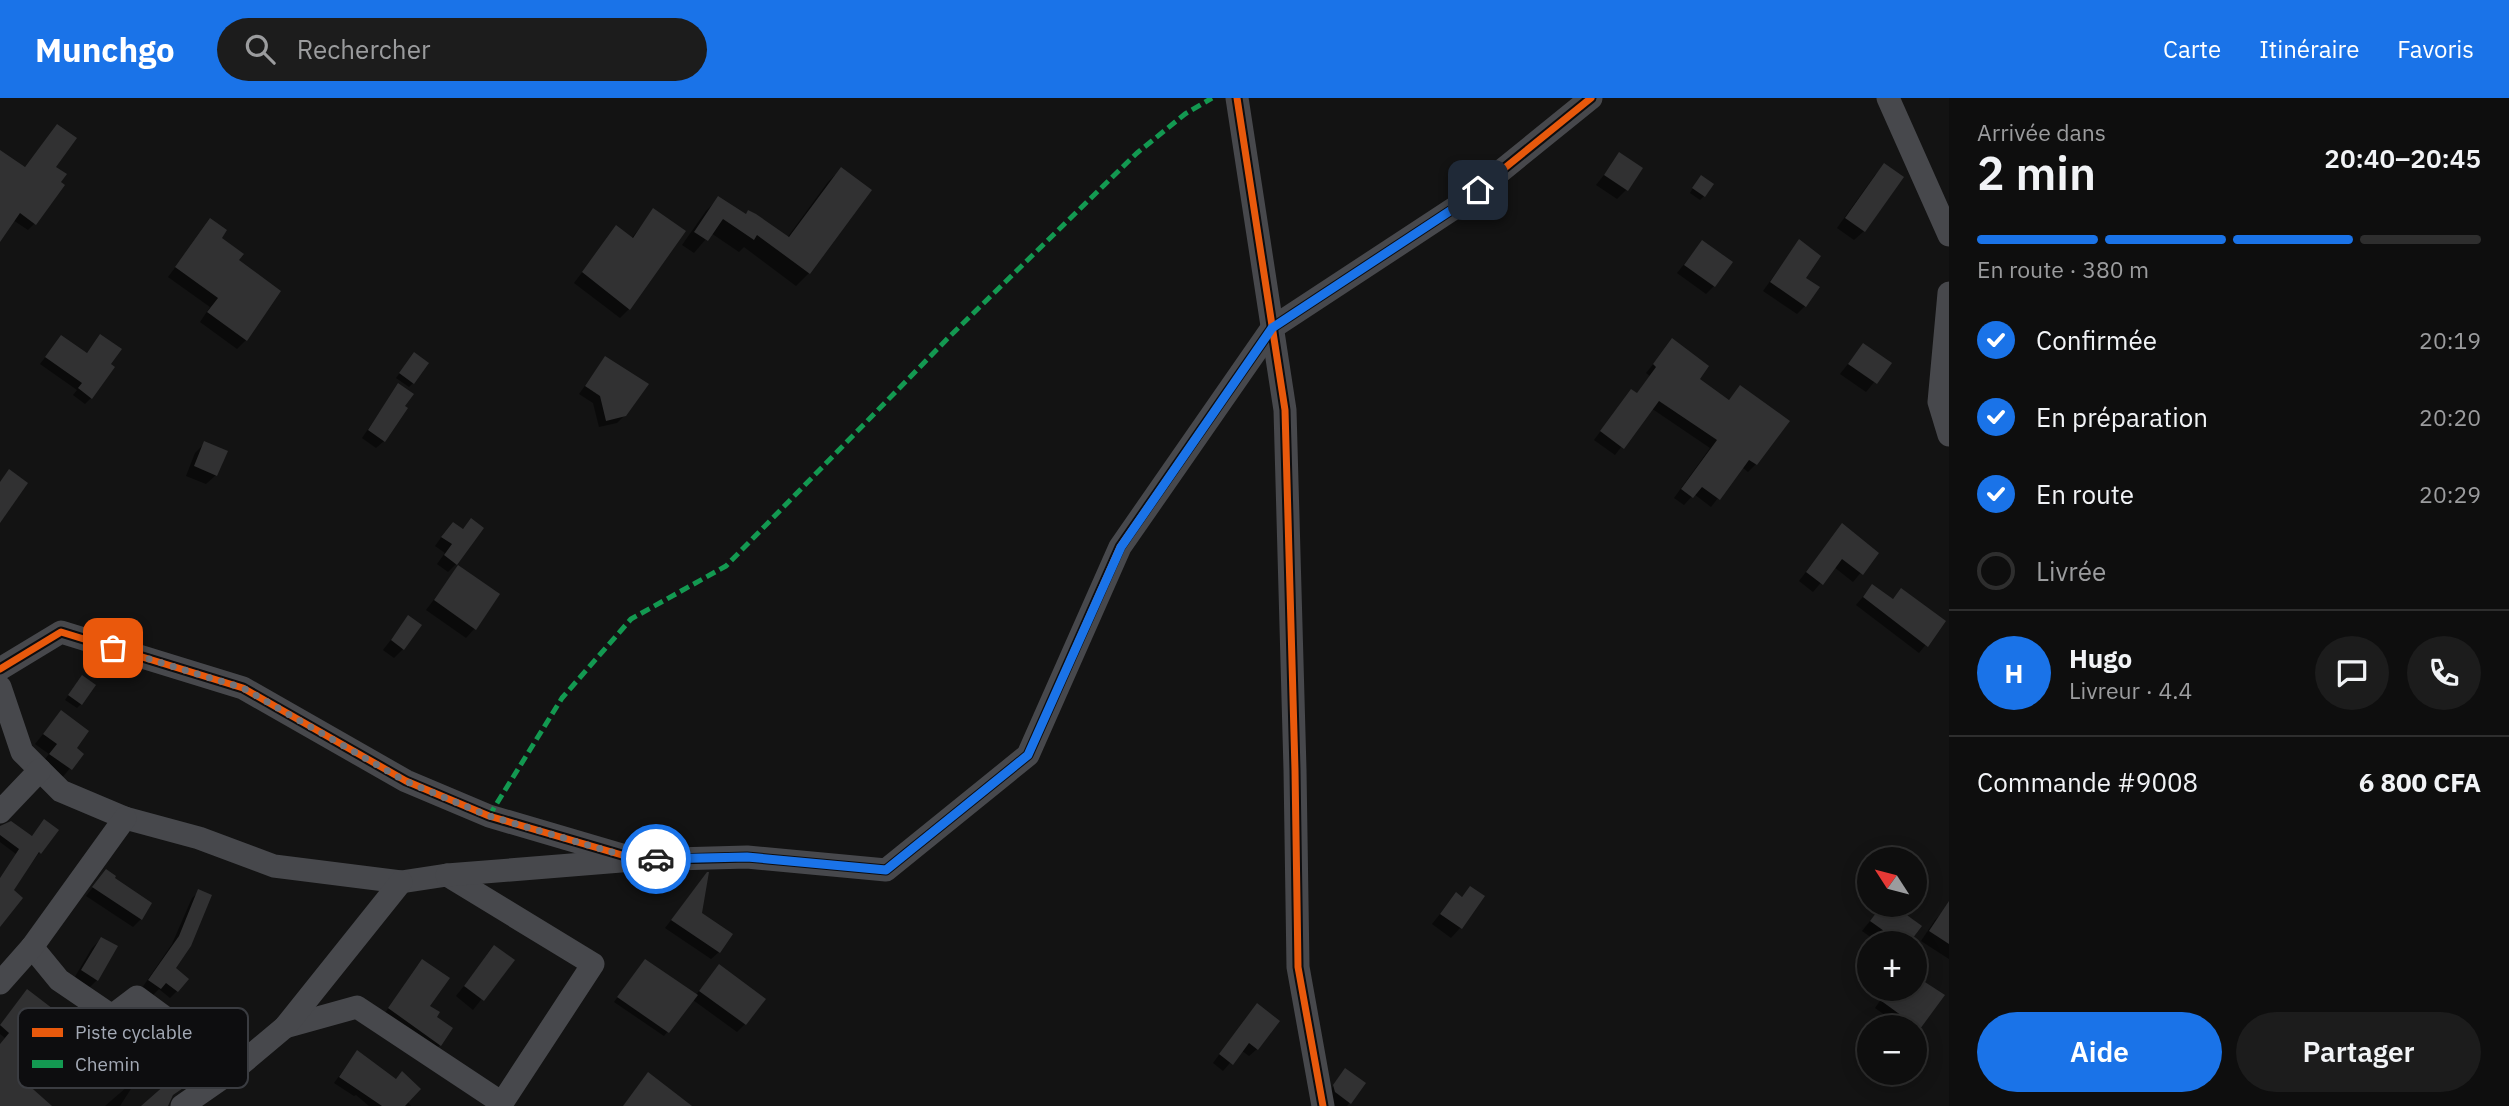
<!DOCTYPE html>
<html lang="fr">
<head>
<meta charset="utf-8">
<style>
  body { margin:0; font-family:"IBM Plex Sans",sans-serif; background:#1c1c1c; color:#f1f3f6; height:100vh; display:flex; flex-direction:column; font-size:26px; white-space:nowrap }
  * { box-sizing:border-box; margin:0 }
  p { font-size:23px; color:#9b9c9e }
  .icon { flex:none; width:38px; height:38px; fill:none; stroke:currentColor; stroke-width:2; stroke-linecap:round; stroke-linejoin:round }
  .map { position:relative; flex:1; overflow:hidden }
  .sheet { display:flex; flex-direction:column; background:#0e0e0e; width:560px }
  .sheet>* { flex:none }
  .needle { width:46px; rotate:306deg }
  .controls { position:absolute; left:1857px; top:749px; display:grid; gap:14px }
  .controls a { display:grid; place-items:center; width:70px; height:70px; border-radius:50%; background:#0e0e0e; box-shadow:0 4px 18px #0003,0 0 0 2px #2e2e2e; font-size:35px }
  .pin { position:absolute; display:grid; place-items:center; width:60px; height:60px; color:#fff; margin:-30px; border-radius:14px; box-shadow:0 4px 10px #0006 }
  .courier { position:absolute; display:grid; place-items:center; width:70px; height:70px; margin:-35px; border:5px solid #1a73e8; border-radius:50%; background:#fff; color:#222; box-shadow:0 2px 9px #0007 }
  .head em { font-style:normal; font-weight:600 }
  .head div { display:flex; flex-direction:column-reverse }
  .head { display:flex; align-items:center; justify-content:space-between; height:119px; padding:0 28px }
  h1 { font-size:46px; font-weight:600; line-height:52px }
  .bar { display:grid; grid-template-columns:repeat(4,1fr); gap:10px 7px; align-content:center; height:84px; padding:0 28px }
  .bar i { height:9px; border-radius:5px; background:#2e2e2e }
  .bar .current { background:#1a73e8 }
  .bar p { grid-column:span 4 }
  .line { display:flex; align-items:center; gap:18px; padding:0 28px; border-top:2px solid #2e2e2e }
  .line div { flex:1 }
  .round { display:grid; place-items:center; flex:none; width:74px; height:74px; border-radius:37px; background:#1c1c1c }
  ol { padding:0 28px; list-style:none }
  li { display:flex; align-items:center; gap:21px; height:77px }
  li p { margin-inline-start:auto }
  li .icon { padding:7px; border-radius:50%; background:#1a73e8; color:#fff; stroke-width:4 }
  li:last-child { color:#9b9c9e }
  li i { width:38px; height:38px; border:4px solid #2e2e2e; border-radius:50% }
  .primary-button { display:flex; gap:14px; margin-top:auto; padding:14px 28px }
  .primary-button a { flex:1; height:80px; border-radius:42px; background:#1a73e8; color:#fff; font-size:28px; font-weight:600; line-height:80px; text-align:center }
  .primary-button a+a { background:#1c1c1c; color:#f1f3f6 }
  header { display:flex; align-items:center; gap:42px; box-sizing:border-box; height:98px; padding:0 35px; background:#1a73e8; color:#fff }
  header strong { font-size:33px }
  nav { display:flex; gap:38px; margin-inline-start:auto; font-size:24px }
  .search { width:490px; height:63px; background:#1c1c1c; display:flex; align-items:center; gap:18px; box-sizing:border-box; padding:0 24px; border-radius:38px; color:#9b9c9e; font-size:26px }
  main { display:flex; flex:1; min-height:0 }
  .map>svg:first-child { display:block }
  .shadow { fill:#0007 }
  .building { fill:#313132 }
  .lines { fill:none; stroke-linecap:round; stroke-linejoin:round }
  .street { stroke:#47484c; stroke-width:23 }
  .quiet { stroke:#139951; stroke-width:5; stroke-dasharray:10 5; stroke-linecap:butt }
  .cycleway-casing { stroke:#0d0d0f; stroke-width:11 }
  .cycleway { stroke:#e8590c; stroke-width:7 }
  .done { stroke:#71747c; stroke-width:7; stroke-dasharray:0 12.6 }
  .route { stroke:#1a73e8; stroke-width:9 }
  .key { fill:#0d0d0f; stroke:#3a3c41; stroke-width:2 }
  .key-label { font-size:19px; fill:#a3a9b5 }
</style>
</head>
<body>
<header>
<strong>Munchgo</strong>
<div class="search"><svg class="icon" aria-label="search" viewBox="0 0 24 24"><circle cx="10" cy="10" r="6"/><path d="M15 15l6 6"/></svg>Rechercher</div>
<nav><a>Carte</a><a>Itinéraire</a><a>Favoris</a></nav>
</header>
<main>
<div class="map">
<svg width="1949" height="1008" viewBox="0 0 1949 1008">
  <rect width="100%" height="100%" fill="#131313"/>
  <!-- shadow -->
  <g class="shadow">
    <polygon points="57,28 54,69 35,125 28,132 13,122 0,138 0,54 24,70"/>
    <polygon points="1620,57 1626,92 1617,101 1596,87"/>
    <polygon points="1885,68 1864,133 1854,142 1837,130 1875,77"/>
    <polygon points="841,71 809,175 796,188 744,149 739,154 711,135 694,155 682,147 706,113 719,100 745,118 787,140 828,84"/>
    <polygon points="1697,83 1704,98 1700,102 1690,95"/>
    <polygon points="653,113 629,211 620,220 574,185 616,130 631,141"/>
    <polygon points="211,122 219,140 236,162 246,242 237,251 200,224 210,209 168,179"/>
    <polygon points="1799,143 1805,208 1797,216 1763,193"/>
    <polygon points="1702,144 1714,188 1706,196 1677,175"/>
    <polygon points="100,238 91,300 85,306 73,297 77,292 40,266 61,239 86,256"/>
    <polygon points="1672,243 1697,281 1728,303 1740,289 1756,366 1748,374 1742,369 1711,409 1694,396 1684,407 1674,400 1710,350 1651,310 1615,357 1594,342 1624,302 1636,297 1650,278 1646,275"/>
    <polygon points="1863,247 1889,266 1866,294 1840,276"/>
    <polygon points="605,260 625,317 617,325 599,329 593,305 579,296"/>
    <polygon points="410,261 413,285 409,289 396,280"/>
    <polygon points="398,288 384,343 376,350 362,340"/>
    <polygon points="205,345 216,377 206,386 186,378 195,355"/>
    <polygon points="471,422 456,466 448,474 437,466 445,455 435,448 445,434 462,432"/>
    <polygon points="1842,427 1877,455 1853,484 1834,469 1813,494 1799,483"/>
    <polygon points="459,469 475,530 466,540 426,512"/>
    <polygon points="1872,488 1892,502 1901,492 1944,524 1919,555 1856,507"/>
    <polygon points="408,520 403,551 394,560 383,552"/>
    <polygon points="78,583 81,606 77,610 65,602"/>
    <polygon points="61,614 74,650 82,656 61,681 41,666 49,656 35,646"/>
    <polygon points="0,729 31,740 56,732 11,793 0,825 0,780 16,756 0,744"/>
    <polygon points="106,773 141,821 133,829 86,798"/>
    <polygon points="701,784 700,816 719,854 711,861 665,830"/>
    <polygon points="1470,790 1482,799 1460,830 1451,840 1432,826 1456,796 1461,800"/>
    <polygon points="199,794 173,871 177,893 170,900 159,891 153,897 142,890 172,846 192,800"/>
    <polygon points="1883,807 1890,807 1919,828 1907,845 1879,845 1862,833"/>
    <polygon points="1944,813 1949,816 1949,861 1921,843 1935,822"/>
    <polygon points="101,841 97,882 88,891 73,882 92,850"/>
    <polygon points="495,849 512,862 473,912 456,898"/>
    <polygon points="418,867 427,908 434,919 440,947 436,951 385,915"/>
    <polygon points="641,868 695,898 719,869 745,926 737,934 693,902 664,938 614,904"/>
    <polygon points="1888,891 1914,891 1919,929 1914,934 1914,929 1902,929 1875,910"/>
    <polygon points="22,898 92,971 88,975 71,962 58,976 41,962 23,985 34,1008 0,1008 0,947 5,940 0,936 0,928"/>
    <polygon points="1250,915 1257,951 1249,958 1241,952 1223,973 1213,965"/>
    <polygon points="150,928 144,973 134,982 136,983 120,1008 105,1008 135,982 119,971 141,938"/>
    <polygon points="357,954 407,1003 411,1008 369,1008 356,997 354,998 334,985"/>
    <polygon points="1346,973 1364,986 1347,1008 1332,1008 1325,998"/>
  </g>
  <!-- building -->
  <g class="building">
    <polygon points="57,26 77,40 56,69 67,76 61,84 65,87 36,127 20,115 0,144 0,52 25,69"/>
    <polygon points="1619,54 1643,70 1628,93 1604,77"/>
    <polygon points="1884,65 1904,79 1865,134 1845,120"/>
    <polygon points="841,69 872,92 810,176 757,137 754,142 723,121 708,143 694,134 718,98 746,116 748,112 756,116 789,139"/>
    <polygon points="1701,77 1714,86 1705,99 1692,90"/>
    <polygon points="653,110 686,133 630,212 582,174 616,127 633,140"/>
    <polygon points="210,120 227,132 222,140 244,156 239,162 281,193 247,243 207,214 218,200 175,169"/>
    <polygon points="1799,141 1821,158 1806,180 1820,189 1806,209 1770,184"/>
    <polygon points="1702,142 1733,164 1715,189 1684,167"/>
    <polygon points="100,236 122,251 111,266 115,269 92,301 78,290 82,285 45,259 61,237 87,255"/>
    <polygon points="1672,240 1709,268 1700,281 1729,302 1740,287 1790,323 1757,367 1749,362 1720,402 1702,389 1693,400 1681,391 1717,342 1659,303 1624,351 1600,333 1631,291 1637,295 1656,269 1653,266"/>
    <polygon points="1863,245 1892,265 1877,286 1848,266"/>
    <polygon points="414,254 429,265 414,286 399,275"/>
    <polygon points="605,258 649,286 626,318 606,323 600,298 585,288"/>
    <polygon points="398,285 414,296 405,308 408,310 385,344 368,332"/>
    <polygon points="204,343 228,353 217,378 194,368"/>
    <polygon points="9,371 28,385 0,425 0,384"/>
    <polygon points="471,420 484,430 457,467 444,457 452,446 441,439 453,424 463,431"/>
    <polygon points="1842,425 1879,455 1863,477 1842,461 1823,487 1806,474"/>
    <polygon points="458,467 500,496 476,532 434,502"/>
    <polygon points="1872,486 1893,501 1901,490 1946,523 1928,549 1863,499"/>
    <polygon points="408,517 422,527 404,552 391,542"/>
    <polygon points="82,577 96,587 82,607 68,597"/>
    <polygon points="61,612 89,633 77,650 84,656 72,672 49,656 57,646 43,636"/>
    <polygon points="44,721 59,732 41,756 39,754 14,792 23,800 0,829 0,780 19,751 0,737 0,728 11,723 32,738"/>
    <polygon points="106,771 116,778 115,780 152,805 142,822 92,789"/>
    <polygon points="707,774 709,774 702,815 733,836 720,855 671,822"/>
    <polygon points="1470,788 1485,798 1462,831 1440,816 1456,794 1462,799"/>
    <polygon points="198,791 212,797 191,848 176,870 189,881 178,894 166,885 161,891 148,882 179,838"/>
    <polygon points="1949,803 1949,846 1929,833"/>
    <polygon points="1882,807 1893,807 1922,828 1909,845 1901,845 1870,823"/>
    <polygon points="101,839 118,848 98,883 81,872"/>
    <polygon points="494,847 515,862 484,903 464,888"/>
    <polygon points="422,861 450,880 430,908 440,914 437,919 453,930 441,948 388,910"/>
    <polygon points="645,861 698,897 669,935 617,899"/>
    <polygon points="719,866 766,901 746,927 699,893"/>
    <polygon points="1914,877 1945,897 1920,931 1880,902 1888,891 1914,891"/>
    <polygon points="27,891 108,953 94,972 76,959 64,973 47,958 25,984 52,1008 0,1008 0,946 9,935 0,927"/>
    <polygon points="1257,905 1280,923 1258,952 1249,945 1233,967 1219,956"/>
    <polygon points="357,952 396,981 402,973 421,991 405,1008 382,1008 339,979"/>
    <polygon points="1345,970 1366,985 1351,1006 1335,994 1333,987"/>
    <polygon points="182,972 192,984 173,997 168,1008 141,1008"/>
    <polygon points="648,974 692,1008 623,1008"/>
  </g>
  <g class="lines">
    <!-- street -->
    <g class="street">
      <polyline points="1237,0 1285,312 1295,672 1298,869 1323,1008"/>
      <polyline points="1888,0 1949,137"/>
      <polyline points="1949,195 1939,304 1949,337"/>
      <polyline points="0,571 61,534 243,590 406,683 489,718 639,762 747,759 886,772 1028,657 1120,449 1272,230 1459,107 1591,0"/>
      <polyline points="0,589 22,654 61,693 125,720 199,740 274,768 401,784 447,777 593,866 502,1005 357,909 285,929"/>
      <polyline points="0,714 40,672"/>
      <polyline points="447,777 621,763"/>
      <polyline points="32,849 59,882 112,918 137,899 235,971 285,929 401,784"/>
      <polyline points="0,885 32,849 125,720"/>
      <polyline points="182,1008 235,971"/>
    </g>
    <!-- quiet -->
    <polyline class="quiet" points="489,718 562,600 631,521 726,468 949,239 1137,55 1185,16 1212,0"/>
    <defs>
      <g id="cycleway">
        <polyline points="1237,0 1285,312 1295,672 1298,869 1323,1008"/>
        <polyline points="0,571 61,534 243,590 406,683 489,718 639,762 747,759 886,772 1028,657 1120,449 1272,230 1459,107 1591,0"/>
      </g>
    </defs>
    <!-- cycleway casing -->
    <use href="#cycleway" class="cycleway-casing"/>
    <!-- cycleway -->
    <use href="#cycleway" class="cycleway"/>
  </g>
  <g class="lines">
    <!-- done -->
    <polyline class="done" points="113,550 243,590 405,683 489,718 639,762 656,761"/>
    <!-- route -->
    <polyline class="route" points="656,761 747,759 886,772 1028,657 1121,449 1272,230 1459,107 1478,92"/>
  </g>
  <!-- legend -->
  <rect x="18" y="910" width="230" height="80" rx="10" class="key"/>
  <rect x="32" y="930" width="31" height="9" fill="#e8590c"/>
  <rect x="32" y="962" width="31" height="8" fill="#139951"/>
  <g class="key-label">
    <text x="75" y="941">Piste cyclable</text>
    <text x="75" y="973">Chemin</text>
  </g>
</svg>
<div class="controls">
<a><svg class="needle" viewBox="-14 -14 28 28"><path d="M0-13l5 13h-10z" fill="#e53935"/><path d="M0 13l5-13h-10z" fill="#9b9c9e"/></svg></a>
<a>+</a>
<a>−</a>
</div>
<div class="pin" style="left:113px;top:550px;background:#ea580c"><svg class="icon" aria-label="bag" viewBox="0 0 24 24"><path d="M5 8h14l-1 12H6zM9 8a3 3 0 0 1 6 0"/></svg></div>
<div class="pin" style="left:1478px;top:92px;background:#1f2937"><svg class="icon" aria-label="home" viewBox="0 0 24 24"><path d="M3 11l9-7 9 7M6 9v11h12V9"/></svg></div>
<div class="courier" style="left:656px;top:761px"><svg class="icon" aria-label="car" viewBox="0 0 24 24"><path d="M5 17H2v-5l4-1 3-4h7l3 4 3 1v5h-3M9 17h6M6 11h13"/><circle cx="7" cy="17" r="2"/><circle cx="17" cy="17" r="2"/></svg></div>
</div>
<section class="sheet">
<div class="head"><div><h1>2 min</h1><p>Arrivée dans</p></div><em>20:40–20:45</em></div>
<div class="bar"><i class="current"></i><i class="current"></i><i class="current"></i><i></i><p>En route · 380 m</p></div>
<ol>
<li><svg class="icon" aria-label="check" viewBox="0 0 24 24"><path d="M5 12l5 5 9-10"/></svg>Confirmée<p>20:19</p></li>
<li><svg class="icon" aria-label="check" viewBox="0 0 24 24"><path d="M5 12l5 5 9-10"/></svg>En préparation<p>20:20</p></li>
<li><svg class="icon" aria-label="check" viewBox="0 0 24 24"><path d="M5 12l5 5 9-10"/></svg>En route<p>20:29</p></li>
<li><i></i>Livrée</li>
</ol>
<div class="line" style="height:126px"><b class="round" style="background:#1a73e8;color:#fff">H</b><div><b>Hugo</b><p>Livreur · 4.4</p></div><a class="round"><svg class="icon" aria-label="chat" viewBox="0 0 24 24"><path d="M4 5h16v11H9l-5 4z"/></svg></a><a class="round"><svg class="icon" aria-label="phone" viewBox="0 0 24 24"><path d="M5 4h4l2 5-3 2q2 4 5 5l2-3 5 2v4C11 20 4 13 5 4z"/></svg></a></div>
<div class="line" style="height:91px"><div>Commande #9008</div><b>6 800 CFA</b></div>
<div class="primary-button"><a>Aide</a><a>Partager</a></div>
</section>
</main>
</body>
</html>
